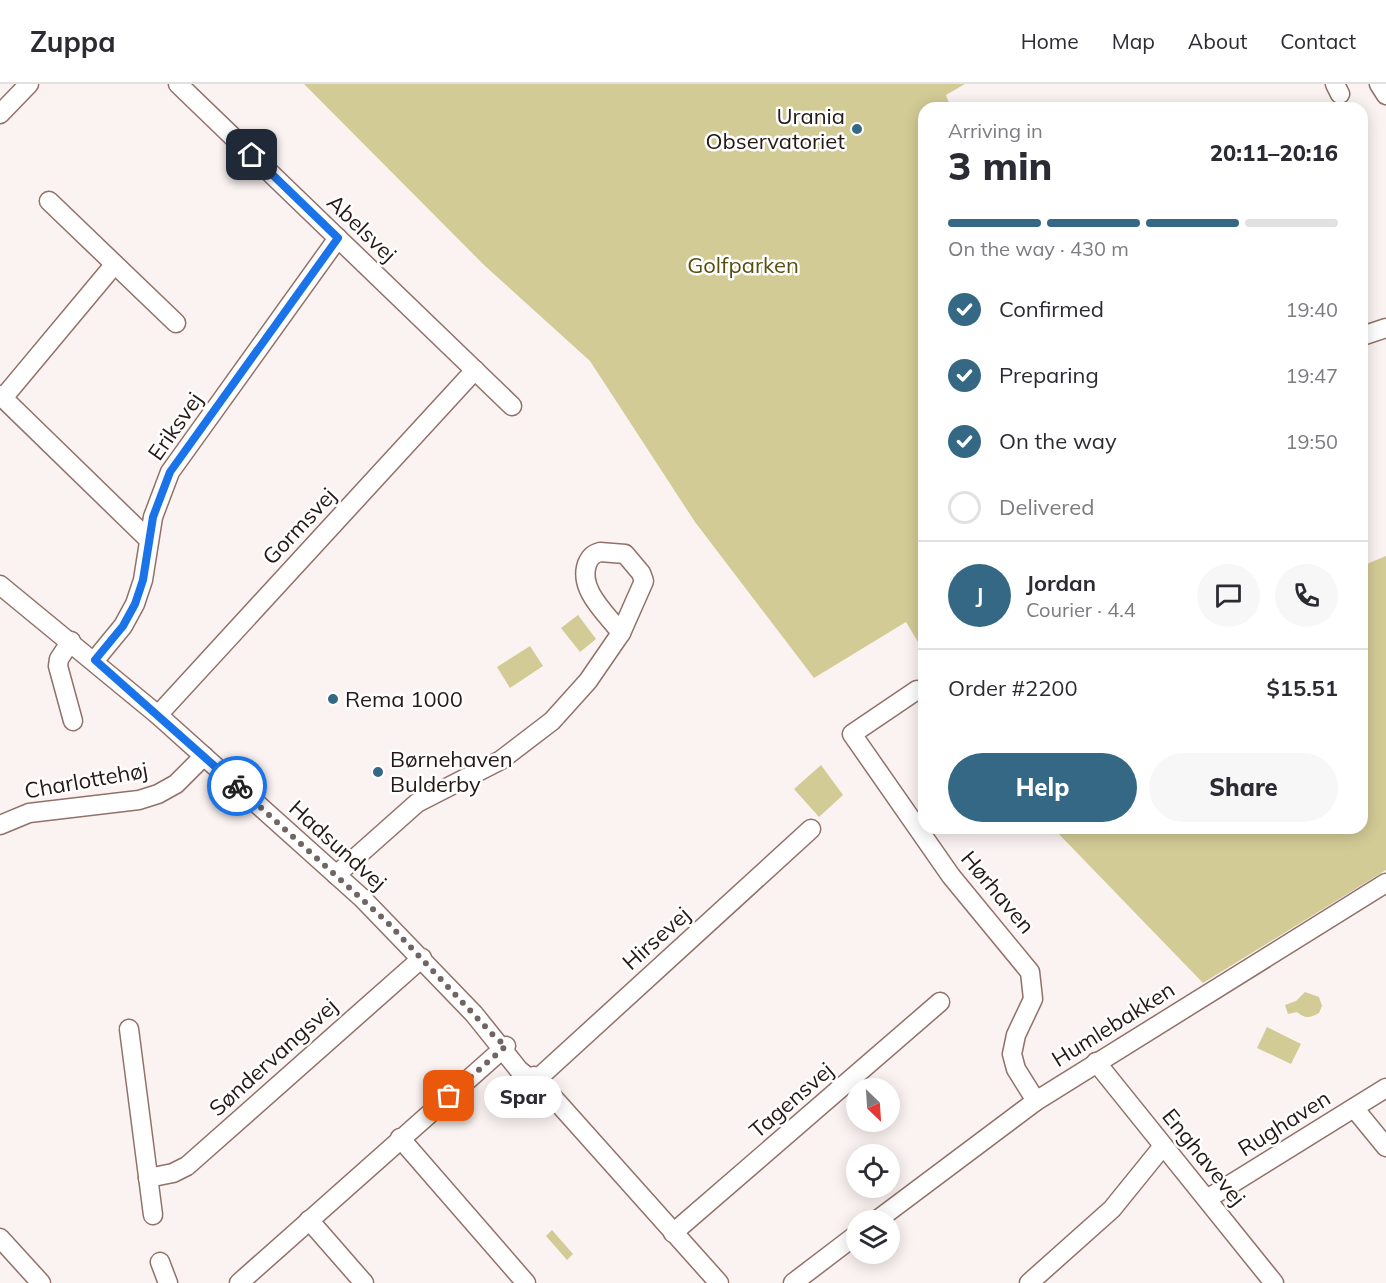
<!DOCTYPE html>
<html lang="en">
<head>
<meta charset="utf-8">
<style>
  body { margin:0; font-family:Mulish,sans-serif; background:#f7f7f7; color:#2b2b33; height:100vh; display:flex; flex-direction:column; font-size:22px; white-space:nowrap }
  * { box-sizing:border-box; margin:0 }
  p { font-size:20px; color:#7c7c81 }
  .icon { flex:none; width:33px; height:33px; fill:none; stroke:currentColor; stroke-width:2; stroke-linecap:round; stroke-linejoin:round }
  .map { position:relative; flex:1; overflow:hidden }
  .details { position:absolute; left:918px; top:18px; width:450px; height:732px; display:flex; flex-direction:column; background:#fff; border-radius:18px; box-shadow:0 3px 15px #0003 }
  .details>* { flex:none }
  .needle { width:39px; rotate:155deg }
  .fabs { position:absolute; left:846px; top:994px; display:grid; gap:12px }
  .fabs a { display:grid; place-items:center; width:54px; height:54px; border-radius:50%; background:#fff; box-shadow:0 3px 15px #0003; font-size:30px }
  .pin { position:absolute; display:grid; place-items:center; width:51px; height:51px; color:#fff; margin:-26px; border-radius:12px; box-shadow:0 3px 9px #0006 }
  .courier { position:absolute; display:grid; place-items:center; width:60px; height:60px; margin:-30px; border:4px solid #1a73e8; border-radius:50%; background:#fff; color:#222; box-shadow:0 2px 8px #0007 }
  .bubble { position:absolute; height:42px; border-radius:21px; background:#fff; box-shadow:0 3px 15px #0003; font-size:20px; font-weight:800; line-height:42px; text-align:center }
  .summary em { font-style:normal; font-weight:800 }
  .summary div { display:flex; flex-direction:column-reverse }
  .summary { display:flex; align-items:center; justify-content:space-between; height:102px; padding:0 30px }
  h1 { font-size:39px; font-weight:800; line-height:45px }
  .bar { display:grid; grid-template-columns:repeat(4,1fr); gap:9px 6px; align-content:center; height:72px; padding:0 30px }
  .bar i { height:8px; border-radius:4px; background:#e1e1e2 }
  .bar .on { background:#346885 }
  .bar p { grid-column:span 4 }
  .line { display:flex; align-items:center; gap:15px; padding:0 30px; border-top:2px solid #e1e1e2 }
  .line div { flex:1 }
  .round { display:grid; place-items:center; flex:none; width:63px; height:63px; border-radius:32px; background:#f7f7f7 }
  ol { padding:0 30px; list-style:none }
  li { display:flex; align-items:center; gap:18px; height:66px }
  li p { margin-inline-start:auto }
  li .icon { padding:6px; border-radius:50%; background:#346885; color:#fff; stroke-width:4 }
  li:last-child { color:#7c7c81 }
  li i { width:33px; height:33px; border:3px solid #e1e1e2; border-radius:50% }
  .primary-button { display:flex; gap:12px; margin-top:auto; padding:12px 30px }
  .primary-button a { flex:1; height:69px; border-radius:36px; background:#346885; color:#fff; font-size:24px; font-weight:800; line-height:69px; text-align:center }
  .primary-button a+a { background:#f7f7f7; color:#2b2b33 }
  header { display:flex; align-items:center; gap:36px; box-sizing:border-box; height:84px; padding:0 30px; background:#fff; border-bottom:2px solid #e1e1e2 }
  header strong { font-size:28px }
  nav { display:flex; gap:33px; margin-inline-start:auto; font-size:21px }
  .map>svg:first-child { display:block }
  .green { fill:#d3cb96 }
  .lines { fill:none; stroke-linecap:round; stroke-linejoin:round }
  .minor-casing { stroke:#917168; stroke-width:21 }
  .minor { stroke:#fff; stroke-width:18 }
  .done { stroke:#706562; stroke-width:6; stroke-dasharray:0 10.8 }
  .route { stroke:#1a73e8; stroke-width:8 }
  .poi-dot { fill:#346885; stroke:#fff; stroke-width:2 }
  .labels { text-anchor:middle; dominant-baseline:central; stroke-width:5; stroke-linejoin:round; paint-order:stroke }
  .poi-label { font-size:22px; fill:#251815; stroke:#fff; text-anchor:start }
  .street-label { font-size:22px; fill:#251815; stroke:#fff }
  .park-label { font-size:22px; fill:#584e0d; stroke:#fff }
</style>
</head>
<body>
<header>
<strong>Zuppa</strong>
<nav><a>Home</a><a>Map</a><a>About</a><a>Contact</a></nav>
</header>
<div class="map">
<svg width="1386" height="1199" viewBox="0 0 1386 1199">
  <rect width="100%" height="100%" fill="#fbf3f1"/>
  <!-- green -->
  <g class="green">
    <polygon points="304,0 965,0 946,11 951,24 924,24 924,568 906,538 814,594 695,438 590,277 485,182"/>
    <polygon points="1386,472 1386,786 1203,899 1053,744 1362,744 1362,482"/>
    <polygon points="578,531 596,555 580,568 561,544"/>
    <polygon points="530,562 543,582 510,604 497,583"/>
    <polygon points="821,681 843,711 819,733 794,705"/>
    <path d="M1305,908l14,5 3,9 -3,7c-9,5 -14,6 -22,-1l-9,2 -3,-9 11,-4z"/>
    <polygon points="1267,943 1301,960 1291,980 1257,964"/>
    <polygon points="552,1146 573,1170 567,1176 546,1152"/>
  </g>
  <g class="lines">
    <defs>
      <g id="minor">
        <polyline points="178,0 512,322"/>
        <polyline points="1335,0 1340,10"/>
        <polyline points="1379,0 1386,11"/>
        <polyline points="0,30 29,0"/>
        <polyline points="49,117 176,239"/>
        <polyline points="1362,252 1386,244"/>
        <polyline points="0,311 149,456"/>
        <polyline points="3,314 114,181"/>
        <path d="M600,468l25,2 16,19 3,8 -23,52c-14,-19 -43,-43 -34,-69 3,-7 6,-10 13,-12z"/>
        <polyline points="0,501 158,631 362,814 474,930 519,986 540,1003"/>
        <polyline points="71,557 59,575 58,582 73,637"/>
        <polyline points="95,576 123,542 135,520 143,496 153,433 170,388 338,154"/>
        <polyline points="917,606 852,650 951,792 1030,888 1033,915 1016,951 1012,970 1016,985 1036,1017"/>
        <polyline points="158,631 475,286"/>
        <polyline points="0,741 29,729 139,716 158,710 176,700 204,672"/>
        <polyline points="336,791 417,719 501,676 552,637 588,597 621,549"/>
        <polyline points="129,945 153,1131"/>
        <polyline points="1096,978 1274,1199"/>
        <polyline points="534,992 719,1199"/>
        <polyline points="534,998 811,745"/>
        <polyline points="1354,1024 1386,1063"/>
        <polyline points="400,1054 526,1199"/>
        <polyline points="148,1094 173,1089 187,1082 422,874"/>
        <polyline points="1207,1115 1386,1004"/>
        <polyline points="309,1136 364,1199"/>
        <polyline points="876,1137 1036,1017 1386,799"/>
        <polyline points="673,1149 940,918"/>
        <polyline points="0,1154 41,1199"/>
        <polyline points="160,1178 168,1199"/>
        <polyline points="239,1199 506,962"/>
        <polyline points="793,1199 856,1151"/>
        <polyline points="1029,1199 1112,1125 1163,1062"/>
      </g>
    </defs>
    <!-- minor casing -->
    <use href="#minor" class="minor-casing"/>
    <!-- minor -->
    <use href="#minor" class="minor"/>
  </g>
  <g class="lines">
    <!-- done -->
    <polyline class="done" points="237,702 387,838 495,953 506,962 449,1012"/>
    <!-- route -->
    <polyline class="route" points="237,702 95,576 123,542 135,520 143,496 153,433 170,388 338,154 252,71"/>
  </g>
  <!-- markers -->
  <g class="poi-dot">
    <circle cx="857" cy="45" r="6"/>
    <circle cx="333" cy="615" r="6"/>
    <circle cx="378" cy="688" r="6"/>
  </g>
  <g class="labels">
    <!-- poi labels -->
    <g class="poi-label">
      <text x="845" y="32" text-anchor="end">Urania<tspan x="845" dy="25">Observatoriet</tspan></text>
      <text x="345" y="615">Rema 1000</text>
      <text x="390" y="675">Børnehaven<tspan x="390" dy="25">Bulderby</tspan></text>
    </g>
    <!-- street labels -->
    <g class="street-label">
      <text transform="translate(362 144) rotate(44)">Abelsvej</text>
      <text transform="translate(175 342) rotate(-55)">Eriksvej</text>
      <text transform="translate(299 442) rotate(-47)">Gormsvej</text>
      <text transform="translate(86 696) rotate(-10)">Charlottehøj</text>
      <text transform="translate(338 761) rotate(42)">Hadsundvej</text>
      <text transform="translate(998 808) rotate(50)">Hørhaven</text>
      <text transform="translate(656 854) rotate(-42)">Hirsevej</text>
      <text transform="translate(1113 940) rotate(-32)">Humlebakken</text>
      <text transform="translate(273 973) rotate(-42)">Søndervangsvej</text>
      <text transform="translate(791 1016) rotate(-41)">Tagensvej</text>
      <text transform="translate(1284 1039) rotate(-32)">Rughaven</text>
      <text transform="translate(1204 1073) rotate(51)">Enghavevej</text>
    </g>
    <!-- park labels -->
    <g class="park-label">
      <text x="743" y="181">Golfparken</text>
    </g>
  </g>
</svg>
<div class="fabs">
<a><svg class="needle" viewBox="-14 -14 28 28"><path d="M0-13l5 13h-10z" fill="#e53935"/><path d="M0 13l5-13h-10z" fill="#7c7c81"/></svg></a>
<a><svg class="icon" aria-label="locate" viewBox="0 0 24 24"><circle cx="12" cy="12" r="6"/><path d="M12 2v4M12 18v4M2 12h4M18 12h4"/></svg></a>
<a><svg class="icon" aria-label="layers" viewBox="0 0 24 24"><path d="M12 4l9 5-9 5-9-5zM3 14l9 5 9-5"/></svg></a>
</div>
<div class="pin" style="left:449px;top:1012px;background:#ea580c"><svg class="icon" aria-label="bag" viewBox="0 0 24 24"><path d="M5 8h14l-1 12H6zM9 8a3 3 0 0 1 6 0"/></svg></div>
<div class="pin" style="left:252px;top:71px;background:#1f2937"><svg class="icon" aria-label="home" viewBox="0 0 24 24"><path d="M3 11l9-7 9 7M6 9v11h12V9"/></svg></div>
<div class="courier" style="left:237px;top:702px"><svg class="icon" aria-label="bike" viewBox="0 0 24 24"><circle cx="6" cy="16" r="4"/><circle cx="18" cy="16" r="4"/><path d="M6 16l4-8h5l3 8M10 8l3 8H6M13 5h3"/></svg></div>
<div class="bubble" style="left:484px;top:992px;width:78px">Spar</div>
<section class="details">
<div class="summary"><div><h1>3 min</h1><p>Arriving in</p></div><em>20:11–20:16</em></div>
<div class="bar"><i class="on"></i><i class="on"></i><i class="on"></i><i></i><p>On the way · 430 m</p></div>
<ol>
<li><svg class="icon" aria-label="check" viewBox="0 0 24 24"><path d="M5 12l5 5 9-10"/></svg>Confirmed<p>19:40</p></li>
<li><svg class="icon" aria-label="check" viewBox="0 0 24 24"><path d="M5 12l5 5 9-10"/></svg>Preparing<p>19:47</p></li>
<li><svg class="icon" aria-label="check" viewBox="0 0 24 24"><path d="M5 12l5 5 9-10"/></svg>On the way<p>19:50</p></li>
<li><i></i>Delivered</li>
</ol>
<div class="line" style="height:108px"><b class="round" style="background:#346885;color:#fff">J</b><div><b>Jordan</b><p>Courier · 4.4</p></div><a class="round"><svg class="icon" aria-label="chat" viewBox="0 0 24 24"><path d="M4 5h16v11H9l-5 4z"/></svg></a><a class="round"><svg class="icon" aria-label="phone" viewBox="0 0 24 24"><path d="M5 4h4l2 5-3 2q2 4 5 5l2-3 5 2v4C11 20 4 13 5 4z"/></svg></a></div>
<div class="line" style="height:78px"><div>Order #2200</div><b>$15.51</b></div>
<div class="primary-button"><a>Help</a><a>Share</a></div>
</section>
</div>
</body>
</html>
